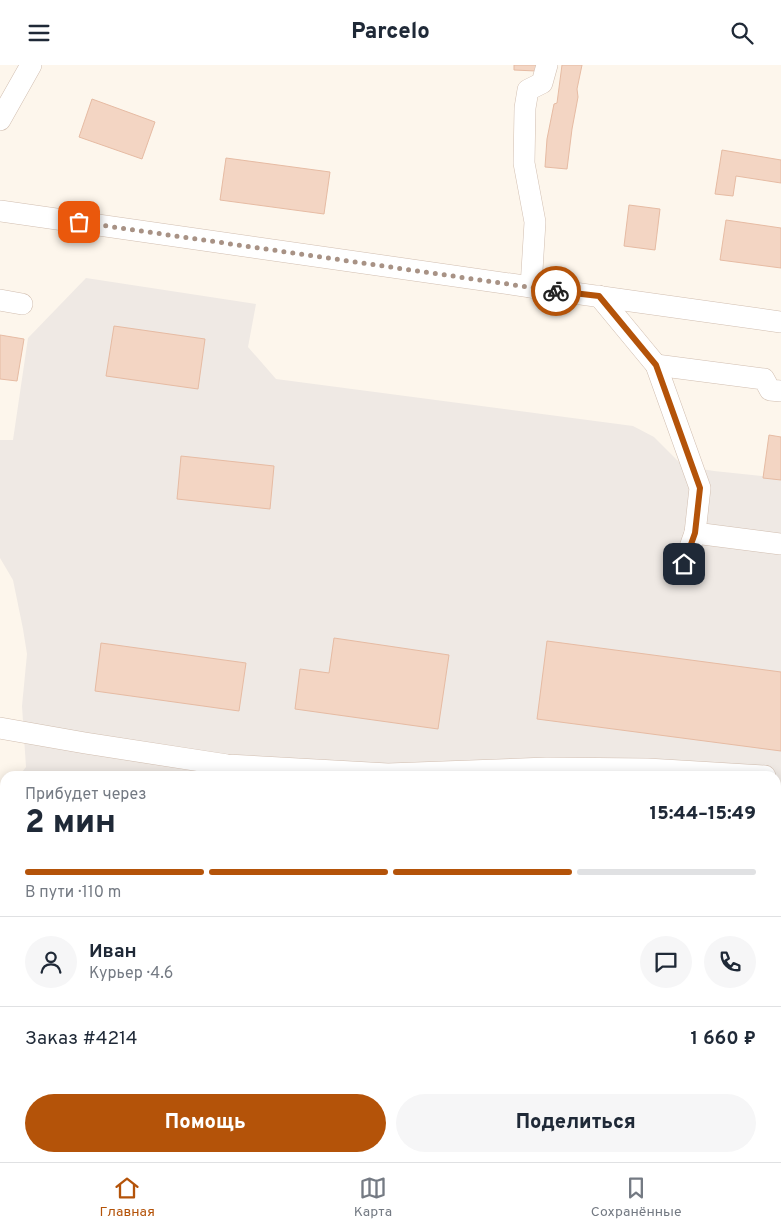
<!DOCTYPE html>
<html lang="ru">
<head>
<meta charset="utf-8">
<style>
  body { margin:0; font-family:Overpass,sans-serif; background:#f6f6f7; color:#1f2937; height:100vh; display:flex; flex-direction:column; font-size:19px; white-space:nowrap }
  * { box-sizing:border-box; margin:0 }
  p { font-size:16px; color:#747a83 }
  .icon { flex:none; width:28px; height:28px; fill:none; stroke:currentColor; stroke-width:2; stroke-linecap:round; stroke-linejoin:round }
  .map { position:relative; flex:1; overflow:hidden }
  .sheet { position:absolute; left:0px; top:706px; width:781px; height:391px; display:flex; flex-direction:column; background:#fff; border-radius:15px 15px 0 0; box-shadow:0 2px 12px #0003 }
  .sheet>* { flex:none }
  .pin { position:absolute; display:grid; place-items:center; width:42px; height:42px; color:#fff; margin:-21px; border-radius:10px; box-shadow:0 2px 8px #0006 }
  .courier { position:absolute; display:grid; place-items:center; width:50px; height:50px; margin:-25px; border:4px solid #b45309; border-radius:50%; background:#fff; color:#222; box-shadow:0 1px 6px #0007 }
  .summary em { font-style:normal; font-weight:800 }
  .summary div { display:flex; flex-direction:column-reverse }
  .summary { display:flex; align-items:center; justify-content:space-between; height:85px; padding:0 25px }
  h1 { font-size:32px; font-weight:800; line-height:38px }
  .bar { display:grid; grid-template-columns:repeat(4,1fr); gap:8px 5px; align-content:center; height:60px; padding:0 25px }
  .bar i { height:6px; border-radius:4px; background:#e0e1e3 }
  .bar .current { background:#b45309 }
  .bar p { grid-column:span 4 }
  .line { display:flex; align-items:center; gap:12px; padding:0 25px; border-top:1px solid #e0e1e3 }
  .line div { flex:1 }
  .round { display:grid; place-items:center; flex:none; width:52px; height:52px; border-radius:26px; background:#f6f6f7 }
  .button { display:flex; gap:10px; margin-top:auto; padding:10px 25px }
  .button a { flex:1; height:58px; border-radius:30px; background:#b45309; color:#fff; font-size:20px; font-weight:800; line-height:58px; text-align:center }
  .button a+a { background:#f6f6f7; color:#1f2937 }
  header { display:flex; justify-content:space-between; align-items:center; height:65px; padding:0 25px; background:#fff; font-size:22px; font-weight:800 }
  .tabs { display:flex; justify-content:space-around; align-items:center; height:70px; border-top:1px solid #e0e1e3; background:#fff; font-size:14px; color:#747a83 }
  .tabs a { display:grid; justify-items:center; gap:2px }
  .tabs .current { color:#b45309 }
  .map>svg:first-child { display:block }
  .industrial { fill:#efe9e4 }
  .building { fill:#f3d5c3; stroke:#e6bba3 }
  .lines { fill:none; stroke-linecap:round; stroke-linejoin:round }
  .minor-casing { stroke:#d1beb0; stroke-width:22 }
  .minor { stroke:#fff; stroke-width:21 }
  .done { stroke:#a89285; stroke-width:5; stroke-dasharray:0 9 }
  .route { stroke:#b45309; stroke-width:6 }
</style>
</head>
<body>
<header><svg class="icon" aria-label="menu" viewBox="0 0 24 24"><path d="M4 6h16M4 12h16M4 18h16"/></svg>Parcelo<svg class="icon" aria-label="search" viewBox="0 0 24 24"><circle cx="10" cy="10" r="6"/><path d="M15 15l6 6"/></svg></header>
<div class="map">
<svg width="781" height="1097" viewBox="0 0 781 1097">
  <rect width="100%" height="100%" fill="#fdf6ec"/>
  <!-- industrial -->
  <g class="industrial">
    <polygon points="86,213 256,239 248,282 276,314 633,361 654,372 683,401 714,406 781,413 781,1097 751,1097 751,1093 776,1092 776,711 19,711 26,702 22,641 27,589 23,564 13,515 0,493 0,375 13,375 28,273"/>
    <polygon points="5,739 5,1092 477,1093 477,1097 0,1097 0,799"/>
  </g>
  <!-- building -->
  <g class="building">
    <polygon points="514,0 537,0 536,6 514,5"/>
    <polygon points="562,0 582,0 577,24 578,32 572,64 567,104 545,102 547,74 554,39 557,38"/>
    <polygon points="92,34 155,57 142,94 79,72"/>
    <polygon points="722,85 781,95 781,118 736,111 733,131 715,129"/>
    <polygon points="226,93 330,107 324,149 220,135"/>
    <polygon points="629,140 660,144 655,185 624,181"/>
    <polygon points="726,155 781,163 781,203 720,195"/>
    <polygon points="114,261 205,274 198,324 106,311"/>
    <polygon points="0,270 24,274 17,316 0,314"/>
    <polygon points="769,370 781,372 781,415 763,413"/>
    <polygon points="181,391 274,401 270,444 177,434"/>
    <polygon points="334,573 449,590 438,664 295,644 300,604 329,608"/>
    <polygon points="547,576 781,607 781,686 537,654"/>
    <polygon points="101,578 246,598 239,646 95,626"/>
    <polygon points="0,904 5,905 5,929 0,928"/>
    <polygon points="0,928 5,929 5,963 0,962"/>
  </g>
  <g class="lines">
    <defs>
      <g id="minor">
        <polyline points="0,55 31,0"/>
        <polyline points="0,146 531,222 781,257"/>
        <polyline points="531,222 535,157 524,98 525,43 528,25 542,18 547,0"/>
        <polyline points="599,231 656,300 700,423 695,468 781,479"/>
        <polyline points="0,235 22,239"/>
        <polyline points="656,300 764,314 770,325 781,326"/>
        <polyline points="684,499 695,468"/>
        <polyline points="0,663 85,678 227,700 388,709 547,703 647,704 765,711"/>
        <polyline points="0,989 5,990"/>
        <polyline points="776,1062 781,1060"/>
        <polyline points="578,1097 591,1092"/>
      </g>
    </defs>
    <!-- minor casing -->
    <use href="#minor" class="minor-casing"/>
    <!-- minor -->
    <use href="#minor" class="minor"/>
  </g>
  <g class="lines">
    <!-- done -->
    <polyline class="done" points="79,157 556,226"/>
    <!-- route -->
    <polyline class="route" points="556,226 599,231 656,300 700,423 695,468 684,499"/>
  </g>
</svg>
<div class="pin" style="left:79px;top:157px;background:#ea580c"><svg class="icon" aria-label="bag" viewBox="0 0 24 24"><path d="M5 8h14l-1 12H6zM9 8a3 3 0 0 1 6 0"/></svg></div>
<div class="pin" style="left:684px;top:499px;background:#1f2937"><svg class="icon" aria-label="home" viewBox="0 0 24 24"><path d="M3 11l9-7 9 7M6 9v11h12V9"/></svg></div>
<div class="courier" style="left:556px;top:226px"><svg class="icon" aria-label="bike" viewBox="0 0 24 24"><circle cx="6" cy="16" r="4"/><circle cx="18" cy="16" r="4"/><path d="M6 16l4-8h5l3 8M10 8l3 8H6M13 5h3"/></svg></div>
<section class="sheet">
<div class="summary"><div><h1>2 мин</h1><p>Прибудет через</p></div><em>15:44–15:49</em></div>
<div class="bar"><i class="current"></i><i class="current"></i><i class="current"></i><i></i><p>В пути · 110 m</p></div>
<div class="line" style="height:90px"><a class="round"><svg class="icon" aria-label="person" viewBox="0 0 24 24"><circle cx="12" cy="8" r="4"/><path d="M4 21q1-7 8-7t8 7"/></svg></a><div><b>Иван</b><p>Курьер · 4.6</p></div><a class="round"><svg class="icon" aria-label="chat" viewBox="0 0 24 24"><path d="M4 5h16v11H9l-5 4z"/></svg></a><a class="round"><svg class="icon" aria-label="phone" viewBox="0 0 24 24"><path d="M5 4h4l2 5-3 2q2 4 5 5l2-3 5 2v4C11 20 4 13 5 4z"/></svg></a></div>
<div class="line" style="height:65px"><div>Заказ #4214</div><b>1 660 ₽</b></div>
<div class="button"><a>Помощь</a><a>Поделиться</a></div>
</section>
</div>
<nav class="tabs">
<a class="current"><svg class="icon" aria-label="home" viewBox="0 0 24 24"><path d="M3 11l9-7 9 7M6 9v11h12V9"/></svg>Главная</a>
<a><svg class="icon" aria-label="map" viewBox="0 0 24 24"><path d="M3 6l6-2 6 2 6-2v14l-6 2-6-2-6 2zM9 4v14M15 6v14"/></svg>Карта</a>
<a><svg class="icon" aria-label="saved" viewBox="0 0 24 24"><path d="M7 4h10v16l-5-4-5 4z"/></svg>Сохранённые</a>
</nav>
</body>
</html>
